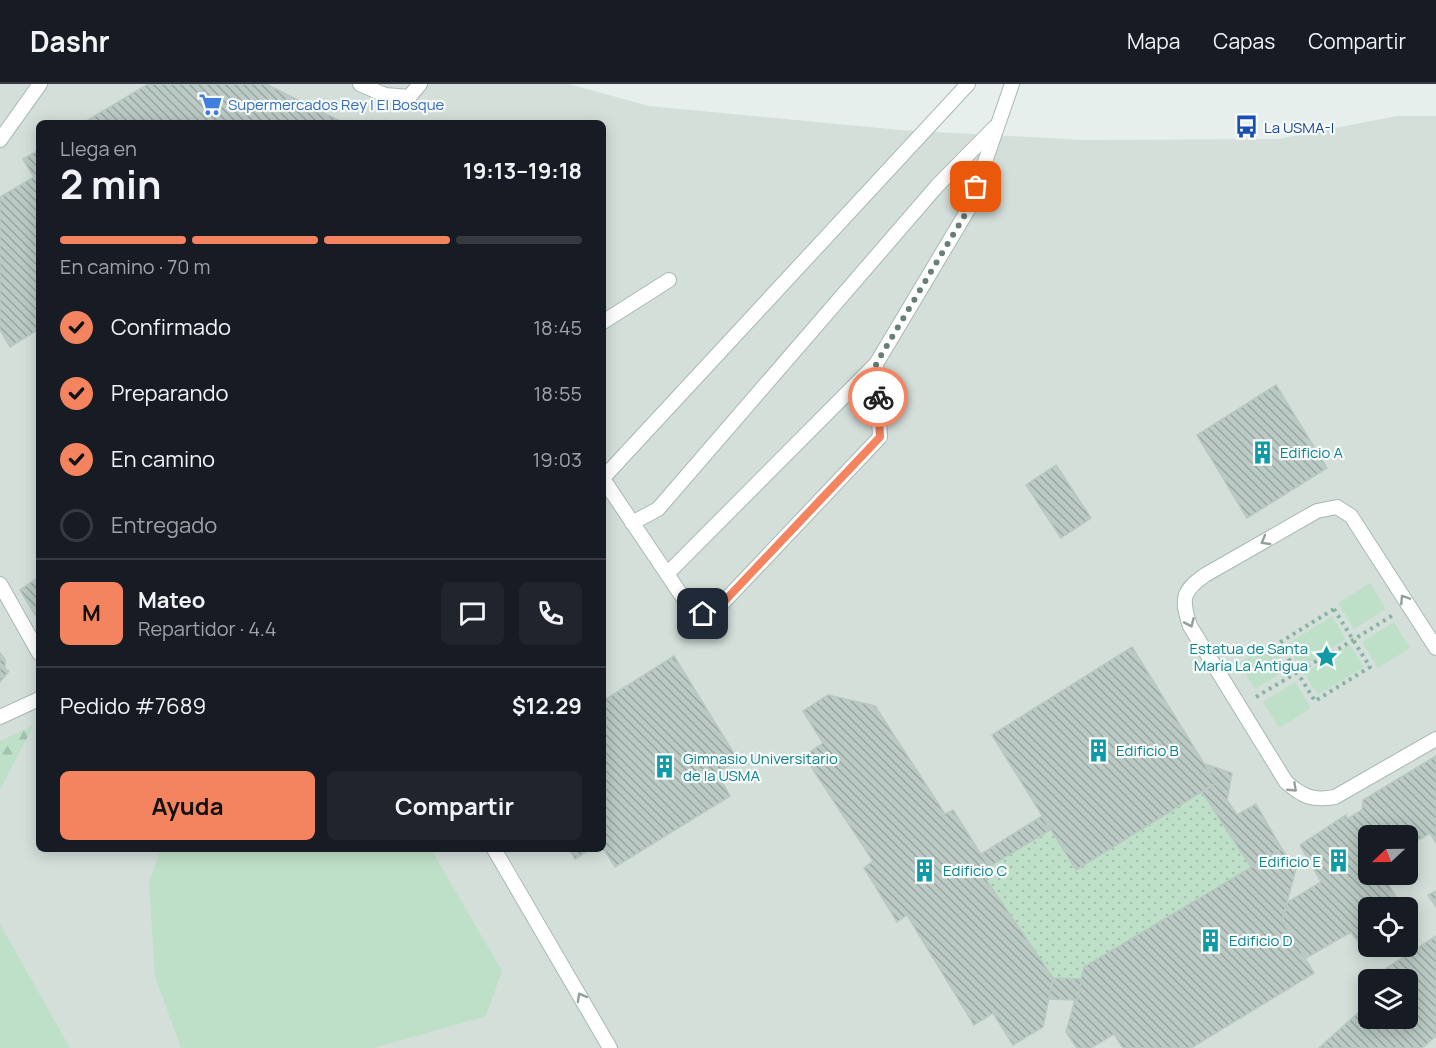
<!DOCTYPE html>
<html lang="es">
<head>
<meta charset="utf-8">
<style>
  body { margin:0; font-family:Manrope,sans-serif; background:#20242c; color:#f1f3f6; height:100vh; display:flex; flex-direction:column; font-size:22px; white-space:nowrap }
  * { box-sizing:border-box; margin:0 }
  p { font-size:20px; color:#9ea1a6 }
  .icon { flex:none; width:33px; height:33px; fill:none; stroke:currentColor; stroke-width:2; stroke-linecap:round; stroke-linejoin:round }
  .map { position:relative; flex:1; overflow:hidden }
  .side { position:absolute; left:36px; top:36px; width:570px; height:732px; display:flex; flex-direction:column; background:#171b24; border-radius:9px; box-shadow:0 3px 15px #0003 }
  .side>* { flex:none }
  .needle { width:39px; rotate:248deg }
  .controls { position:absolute; left:1358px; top:741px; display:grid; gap:12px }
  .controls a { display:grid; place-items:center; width:60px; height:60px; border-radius:9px; background:#171b24; box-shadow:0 3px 15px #0003; font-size:30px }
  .pin { position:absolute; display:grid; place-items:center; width:51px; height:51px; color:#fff; margin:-26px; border-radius:12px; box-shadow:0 3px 9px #0006 }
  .courier { position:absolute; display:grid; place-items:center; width:60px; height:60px; margin:-30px; border:4px solid #f4845f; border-radius:50%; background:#fff; color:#222; box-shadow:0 2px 8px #0007 }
  .overview em { font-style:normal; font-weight:700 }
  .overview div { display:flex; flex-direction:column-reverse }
  .overview { display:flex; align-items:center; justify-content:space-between; height:102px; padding:0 24px }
  h1 { font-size:39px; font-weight:700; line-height:45px }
  .bar { display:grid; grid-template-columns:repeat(4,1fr); gap:9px 6px; align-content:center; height:72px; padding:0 24px }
  .bar i { height:8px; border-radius:4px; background:#363941 }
  .bar .selected { background:#f4845f }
  .bar p { grid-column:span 4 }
  .line { display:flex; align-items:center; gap:15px; padding:0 24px; border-top:2px solid #363941 }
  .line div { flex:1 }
  .round { display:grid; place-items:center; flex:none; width:63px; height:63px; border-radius:9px; background:#20242c }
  ol { padding:0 24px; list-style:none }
  li { display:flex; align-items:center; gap:18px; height:66px }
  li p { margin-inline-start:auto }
  li .icon { padding:6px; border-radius:50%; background:#f4845f; color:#111; stroke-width:4 }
  li:last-child { color:#9ea1a6 }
  li i { width:33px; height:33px; border:3px solid #363941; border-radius:50% }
  .action { display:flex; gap:12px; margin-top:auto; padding:12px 24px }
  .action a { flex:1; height:69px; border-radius:9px; background:#f4845f; color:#111; font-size:24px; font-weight:700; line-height:69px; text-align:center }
  .action a+a { background:#20242c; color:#f1f3f6 }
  header { display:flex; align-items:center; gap:36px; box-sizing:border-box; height:84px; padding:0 30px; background:#171b24; border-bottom:2px solid #363941 }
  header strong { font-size:28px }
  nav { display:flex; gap:33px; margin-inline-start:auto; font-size:21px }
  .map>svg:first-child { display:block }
  .built { fill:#d4dfda; fill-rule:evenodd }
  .grass { fill:#bfe0c8 }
  .forest { fill:url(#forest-firs) }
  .park { fill:url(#park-dots) }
  .building { fill:url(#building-back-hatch); stroke:#b8c9c2; stroke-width:1.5 }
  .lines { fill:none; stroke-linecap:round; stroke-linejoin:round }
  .service-casing { stroke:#a8b8b2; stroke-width:16 }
  .path { stroke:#86b3a5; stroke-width:4; stroke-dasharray:3 4.5; stroke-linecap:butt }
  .service { stroke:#fff; stroke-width:14 }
  .oneway { stroke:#92a09c }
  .done { stroke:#687f78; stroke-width:6; stroke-dasharray:0 10.8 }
  .route { stroke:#f4845f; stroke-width:8 }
  .labels { text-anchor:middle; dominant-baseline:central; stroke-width:4.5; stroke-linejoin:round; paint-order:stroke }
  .shop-label { font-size:15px; fill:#366cbe; stroke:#f7fbf9; text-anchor:start }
  .transit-label { font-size:15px; fill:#164399; stroke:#f7fbf9; text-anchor:start }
  .culture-label { font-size:15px; fill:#0d838f; stroke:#f7fbf9; text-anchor:start }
</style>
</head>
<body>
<header>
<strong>Dashr</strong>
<nav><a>Mapa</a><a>Capas</a><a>Compartir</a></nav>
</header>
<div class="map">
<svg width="1436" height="964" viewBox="0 0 1436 964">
  <defs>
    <pattern id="forest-firs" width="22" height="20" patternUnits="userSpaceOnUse" patternTransform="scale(1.5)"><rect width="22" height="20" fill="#bfe0c8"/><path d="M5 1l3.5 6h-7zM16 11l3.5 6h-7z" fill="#a4c1ad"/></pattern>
    <pattern id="park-dots" width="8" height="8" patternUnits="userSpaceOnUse" patternTransform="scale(1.5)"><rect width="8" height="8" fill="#bfe0c8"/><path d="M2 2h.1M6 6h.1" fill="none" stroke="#a4c1ad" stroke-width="1.8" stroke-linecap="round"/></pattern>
    <pattern id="building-back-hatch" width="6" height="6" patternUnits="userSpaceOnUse" patternTransform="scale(1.5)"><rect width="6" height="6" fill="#bbcac4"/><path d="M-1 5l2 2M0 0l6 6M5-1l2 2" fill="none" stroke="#98a6a0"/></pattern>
  </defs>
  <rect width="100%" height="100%" fill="#e6efeb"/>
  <!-- built -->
  <path class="built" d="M0,0h569l80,22 251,24 182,10 196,-1 119,-23h39v932h-1436zM39,39h564v726h-564zM1368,752h39v38h-39zM1368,824h39v38h-39zM1368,896h39v38h-39z"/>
  <!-- grass -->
  <g class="grass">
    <polygon points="1370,499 1386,525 1354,545 1338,519"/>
    <polygon points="1332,532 1346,555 1329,566 1327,562 1315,569 1317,573 1300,584 1286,561"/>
    <polygon points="1394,538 1410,564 1378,584 1362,558"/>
    <polygon points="1271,559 1287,586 1255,605 1239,579"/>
    <polygon points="1350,561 1364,583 1318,611 1304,589 1321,579 1324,582 1335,575 1334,571"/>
    <polygon points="1295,598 1311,624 1279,644 1263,618"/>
    <polygon points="161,765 431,765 502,887 486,932 374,964 181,964 155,892 149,799"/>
    <polygon points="0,840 70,964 0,964"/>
  </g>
  <!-- forest -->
  <polygon class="forest" points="34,641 0,705 0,657"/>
  <!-- park -->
  <polygon class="park" points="1202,708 1251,783 1084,883 1082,895 1053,894 981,788 1050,746 1076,786"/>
  <!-- building -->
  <g class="building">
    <polygon points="148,0 266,0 344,39 83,39"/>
    <polygon points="39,66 39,245 10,263 0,246 0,113 34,93 23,75"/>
    <polygon points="1276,301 1327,384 1247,434 1197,351"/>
    <polygon points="1056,381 1091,434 1061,454 1026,401"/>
    <polygon points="39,493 39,537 20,506"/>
    <polygon points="1132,563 1216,699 1076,786 992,651"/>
    <polygon points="0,569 5,575 5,585 9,587 0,598"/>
    <polygon points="674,572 738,676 717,689 730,712 615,783 603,764 603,617"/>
    <polygon points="828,611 875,622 945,730 953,726 989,783 981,788 1053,894 1043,943 1013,961 993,929 974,941 907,831 897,838 864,784 873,777 804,672 823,659 803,627"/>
    <polygon points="1436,672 1436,759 1430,749 1407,763 1407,752 1368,752 1368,790 1382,790 1403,824 1368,824 1368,862 1381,862 1366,870 1351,848 1306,874 1282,837 1288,818 1321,798 1300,761 1346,731 1347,735 1362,726 1363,716"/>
    <polygon points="1205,680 1232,689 1227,716 1237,731 1256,720 1282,765 1251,783 1202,708 1216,699"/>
    <polygon points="1042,732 1050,746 989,783 981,770"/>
    <polygon points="569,765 590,765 575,775"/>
    <polygon points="1282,765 1296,785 1282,837 1314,889 1191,964 1123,964 1114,950 1091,964 1077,964 1066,948 1084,883"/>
    <polygon points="1436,807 1436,823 1428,811"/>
    <polygon points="1436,852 1436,952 1422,964 1319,964 1368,920 1368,934 1407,934 1407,896 1382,896 1379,889"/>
    <polygon points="1053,894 1082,895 1077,916 1049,915"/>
  </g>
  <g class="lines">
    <defs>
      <g id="service">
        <polyline points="360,0 385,11 409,13 420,0"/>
        <polyline points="0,56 40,0"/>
        <polyline points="603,238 669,196"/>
        <polyline points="603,394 968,0"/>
        <polyline points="603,395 690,524 703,530 717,525 880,353 876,280"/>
        <polyline points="632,439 658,425 937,102 995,43"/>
        <polyline points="667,490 876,280 969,124 1012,0"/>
        <polyline points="0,500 39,569"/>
        <path d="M1436,564l-85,-132 -14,-9 -20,4 -112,64c-23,16 -24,24 -15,51l96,156c17,15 27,19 49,15l101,-58"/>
        <polyline points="0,633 39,615"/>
        <polyline points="494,765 610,964"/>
      </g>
    </defs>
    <!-- service casing -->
    <use href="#service" class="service-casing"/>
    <!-- path -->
    <g class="path">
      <polygon points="1334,525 1370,583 1315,617 1279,559"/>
      <polyline points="1332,569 1393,531"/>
      <polyline points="1256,613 1318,576"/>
    </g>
    <!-- service -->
    <use href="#service" class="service"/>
  </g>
  <!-- one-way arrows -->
  <defs><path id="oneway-chevron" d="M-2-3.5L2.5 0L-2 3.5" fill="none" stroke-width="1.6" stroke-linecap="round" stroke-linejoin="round" transform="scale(1.5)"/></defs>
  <g class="oneway">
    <use href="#oneway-chevron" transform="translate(1265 457) rotate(150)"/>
    <use href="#oneway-chevron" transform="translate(1404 515) rotate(-123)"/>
    <use href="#oneway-chevron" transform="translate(1190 539) rotate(66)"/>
    <use href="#oneway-chevron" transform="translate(1293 704) rotate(43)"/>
    <use href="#oneway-chevron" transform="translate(581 913) rotate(-119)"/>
  </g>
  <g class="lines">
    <!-- done -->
    <polyline class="done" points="878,313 876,280 969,124 976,103"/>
    <!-- route -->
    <polyline class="route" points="703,530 717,525 880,353 878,313"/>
  </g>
  <!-- icons -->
  <defs>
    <symbol id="supermarket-bare" viewBox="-9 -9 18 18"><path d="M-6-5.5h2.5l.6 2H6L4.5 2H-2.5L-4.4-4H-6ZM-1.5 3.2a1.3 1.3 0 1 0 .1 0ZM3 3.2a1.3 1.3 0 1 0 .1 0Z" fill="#3f7fe0" stroke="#f7fbf9" stroke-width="2.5" paint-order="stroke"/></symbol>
    <symbol id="bus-bare" viewBox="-9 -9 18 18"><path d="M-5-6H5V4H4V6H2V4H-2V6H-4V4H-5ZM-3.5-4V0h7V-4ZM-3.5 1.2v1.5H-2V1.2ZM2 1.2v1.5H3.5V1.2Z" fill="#1a4fb4" stroke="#f7fbf9" stroke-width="2.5" paint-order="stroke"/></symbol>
    <symbol id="building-bare" viewBox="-9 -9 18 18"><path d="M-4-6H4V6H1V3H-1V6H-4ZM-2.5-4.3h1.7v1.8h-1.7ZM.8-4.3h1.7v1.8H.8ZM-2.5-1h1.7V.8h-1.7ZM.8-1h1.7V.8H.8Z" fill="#0f9aa8" stroke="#f7fbf9" stroke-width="2.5" paint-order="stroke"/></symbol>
    <symbol id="sight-bare" viewBox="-9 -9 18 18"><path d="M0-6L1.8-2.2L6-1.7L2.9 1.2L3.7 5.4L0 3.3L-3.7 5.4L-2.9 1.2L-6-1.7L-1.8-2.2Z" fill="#0f9aa8" stroke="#f7fbf9" stroke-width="2.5" paint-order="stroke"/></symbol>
  </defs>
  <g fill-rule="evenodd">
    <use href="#supermarket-bare" x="194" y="4" width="33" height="33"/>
    <use href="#bus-bare" x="1230" y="26" width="33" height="33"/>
    <use href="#building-bare" x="1246" y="352" width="33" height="33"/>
    <use href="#sight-bare" x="1310" y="556" width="33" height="33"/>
    <use href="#building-bare" x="1082" y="650" width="33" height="33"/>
    <use href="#building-bare" x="648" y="666" width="33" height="33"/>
    <use href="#building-bare" x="1322" y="760" width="33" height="33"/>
    <use href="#building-bare" x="908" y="770" width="33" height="33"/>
    <use href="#building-bare" x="1194" y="840" width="33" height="33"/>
  </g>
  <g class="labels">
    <!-- shop labels -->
    <g class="shop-label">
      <text x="228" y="20">Supermercados Rey | El Bosque</text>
    </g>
    <!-- transit labels -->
    <g class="transit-label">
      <text x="1264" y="43">La USMA-I</text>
    </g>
    <!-- culture labels -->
    <g class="culture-label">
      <text x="1280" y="368">Edificio A</text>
      <text x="1308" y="564" text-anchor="end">Estatua de Santa<tspan x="1308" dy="17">María La Antigua</tspan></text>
      <text x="1116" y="666">Edificio B</text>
      <text x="683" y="674">Gimnasio Universitario<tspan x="683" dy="17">de la USMA</tspan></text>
      <text x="1321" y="777" text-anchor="end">Edificio E</text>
      <text x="943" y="786">Edificio C</text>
      <text x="1229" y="856">Edificio D</text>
    </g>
  </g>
</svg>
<div class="controls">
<a><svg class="needle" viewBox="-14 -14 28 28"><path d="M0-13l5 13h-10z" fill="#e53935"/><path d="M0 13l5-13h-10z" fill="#9ea1a6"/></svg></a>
<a><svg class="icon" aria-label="locate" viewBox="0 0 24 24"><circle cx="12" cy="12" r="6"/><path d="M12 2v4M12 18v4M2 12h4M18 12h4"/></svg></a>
<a><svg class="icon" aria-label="layers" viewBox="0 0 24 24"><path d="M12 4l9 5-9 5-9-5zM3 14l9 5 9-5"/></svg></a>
</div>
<div class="pin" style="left:976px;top:103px;background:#ea580c"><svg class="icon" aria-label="bag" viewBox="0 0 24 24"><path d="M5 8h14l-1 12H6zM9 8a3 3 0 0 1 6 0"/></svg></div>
<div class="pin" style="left:703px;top:530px;background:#1f2937"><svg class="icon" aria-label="home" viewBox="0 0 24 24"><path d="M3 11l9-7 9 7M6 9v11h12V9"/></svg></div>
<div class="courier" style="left:878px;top:313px"><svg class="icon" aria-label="bike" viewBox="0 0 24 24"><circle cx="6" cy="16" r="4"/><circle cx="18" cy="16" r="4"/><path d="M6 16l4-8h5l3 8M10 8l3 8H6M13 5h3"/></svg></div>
<section class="side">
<div class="overview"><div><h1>2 min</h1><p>Llega en</p></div><em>19:13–19:18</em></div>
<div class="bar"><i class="selected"></i><i class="selected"></i><i class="selected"></i><i></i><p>En camino · 70 m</p></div>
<ol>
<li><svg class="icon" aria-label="check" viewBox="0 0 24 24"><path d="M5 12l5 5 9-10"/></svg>Confirmado<p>18:45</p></li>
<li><svg class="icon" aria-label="check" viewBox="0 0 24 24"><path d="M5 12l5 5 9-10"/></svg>Preparando<p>18:55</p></li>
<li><svg class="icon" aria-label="check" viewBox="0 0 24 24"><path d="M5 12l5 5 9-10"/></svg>En camino<p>19:03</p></li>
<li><i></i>Entregado</li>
</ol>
<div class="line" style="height:108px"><b class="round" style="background:#f4845f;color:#111">M</b><div><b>Mateo</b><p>Repartidor · 4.4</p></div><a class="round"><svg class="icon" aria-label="chat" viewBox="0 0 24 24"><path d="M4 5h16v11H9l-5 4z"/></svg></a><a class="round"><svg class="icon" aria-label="phone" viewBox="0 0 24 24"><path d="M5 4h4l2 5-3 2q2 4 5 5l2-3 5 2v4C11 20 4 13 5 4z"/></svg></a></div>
<div class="line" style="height:78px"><div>Pedido #7689</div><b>$12.29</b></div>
<div class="action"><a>Ayuda</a><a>Compartir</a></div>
</section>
</div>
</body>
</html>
